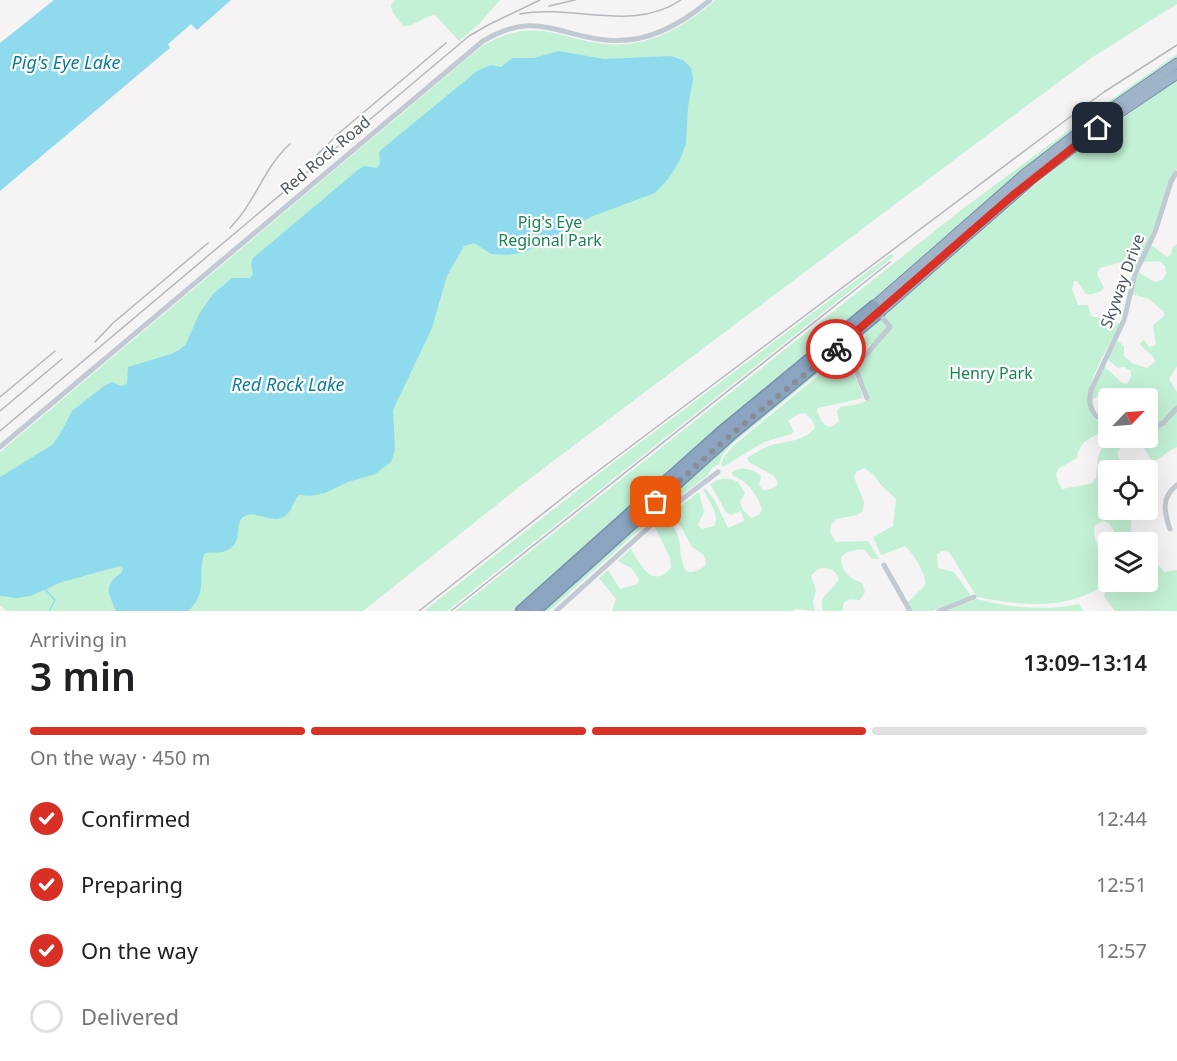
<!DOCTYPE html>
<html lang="en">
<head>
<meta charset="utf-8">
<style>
  body { margin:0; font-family:"Noto Sans",sans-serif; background:#f6f6f6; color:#202124; height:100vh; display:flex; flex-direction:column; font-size:22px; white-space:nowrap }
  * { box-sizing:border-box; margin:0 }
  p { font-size:20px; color:#757577 }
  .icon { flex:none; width:33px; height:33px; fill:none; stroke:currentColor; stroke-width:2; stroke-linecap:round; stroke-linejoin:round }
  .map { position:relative; height:611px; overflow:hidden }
  .side { display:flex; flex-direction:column; background:#fff; flex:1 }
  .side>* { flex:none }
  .needle { width:39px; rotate:65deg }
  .tools { position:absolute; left:1098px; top:388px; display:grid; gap:12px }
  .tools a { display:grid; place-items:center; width:60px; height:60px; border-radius:6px; background:#fff; box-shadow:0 6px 24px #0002; font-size:30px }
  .pin { position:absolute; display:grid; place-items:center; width:51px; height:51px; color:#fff; margin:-26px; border-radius:12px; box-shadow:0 3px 9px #0006 }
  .courier { position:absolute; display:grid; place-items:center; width:60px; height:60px; margin:-30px; border:4px solid #d93025; border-radius:50%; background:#fff; color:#222; box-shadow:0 2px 8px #0007 }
  .overview em { font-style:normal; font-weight:600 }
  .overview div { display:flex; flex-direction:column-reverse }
  .overview { display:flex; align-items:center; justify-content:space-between; height:102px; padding:0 30px }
  h1 { font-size:39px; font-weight:600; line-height:45px }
  .bar { display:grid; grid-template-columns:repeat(4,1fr); gap:9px 6px; align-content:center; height:72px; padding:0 30px }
  .bar i { height:8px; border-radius:4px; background:#e0e0e0 }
  .bar .selected { background:#d93025 }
  .bar p { grid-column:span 4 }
  ol { padding:0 30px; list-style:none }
  li { display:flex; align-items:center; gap:18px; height:66px }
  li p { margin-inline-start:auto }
  li .icon { padding:6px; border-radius:50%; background:#d93025; color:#fff; stroke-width:4 }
  li:last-child { color:#757577 }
  li i { width:33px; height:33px; border:3px solid #e0e0e0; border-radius:50% }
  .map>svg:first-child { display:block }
  .green { fill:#c3f1d5; fill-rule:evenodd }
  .water { fill:#90daee }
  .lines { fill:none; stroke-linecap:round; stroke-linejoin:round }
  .stream { stroke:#90daee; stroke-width:1.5 }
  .trunk-casing { stroke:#7690ad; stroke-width:11 }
  .motorway-casing { stroke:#7690ad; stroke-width:13 }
  .minor { stroke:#c1cad2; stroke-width:5 }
  .trunk { stroke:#9fb4c9; stroke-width:9 }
  .motorway { stroke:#8ba5c1; stroke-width:10 }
  .rail { stroke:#b5b8bd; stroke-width:1.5 }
  .done { stroke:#868d94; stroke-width:6; stroke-dasharray:0 10.8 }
  .route { stroke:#d93025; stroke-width:8 }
  .labels { text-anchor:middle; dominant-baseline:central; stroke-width:4.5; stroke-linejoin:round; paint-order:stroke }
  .street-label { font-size:16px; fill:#4a5661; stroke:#fff }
  .park-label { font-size:16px; fill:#17864f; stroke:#fff }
  .water-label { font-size:18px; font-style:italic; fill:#0c7c9b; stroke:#fff }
</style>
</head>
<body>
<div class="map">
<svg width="1177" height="611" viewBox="0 0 1177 611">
  <rect width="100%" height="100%" fill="#f5f3f3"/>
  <!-- green -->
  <g class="green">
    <path d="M395,0h105l-21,24 -20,17 -24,-26c-12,1 -20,12 -32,11l-10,-13 -2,-8z"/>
    <path d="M716,0h461v4l-86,54 -121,90 -442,332 -165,131h-357l-6,-6v-9l8,2 -8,-9v-137l482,-406c62,-36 86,3 144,-2 36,-3 63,-22 90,-44z"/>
    <polygon points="1177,54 1177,57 1091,116 1011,179 865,306 685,457 513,611 455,611 965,207 1099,108"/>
    <path d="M1177,80v89l-3,3 -24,66 -15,33 -14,-9 -21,6 -3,6 7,14c-3,5 -12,7 -18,6l-9,-13h-3l-2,8 6,16h10l3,11 30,8c-11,21 -41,65 -31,88 4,8 11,11 18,15v3c-14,6 -29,10 -31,28l-18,10 -3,6 2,8 4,7 22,-4 8,-2 4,-5 2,-21 8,-20 2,-2v3h18l-9,15 4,10 -1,6 -12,2v39h23v21l7,12h-16l-12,-18 -5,-4 -10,4c-3,12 3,26 13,32l1,25c-42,29 -83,24 -132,15l-28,-45 -7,-1 -5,3 1,14 16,4 17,24 -39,15h-21l-4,-8 18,-18c2,-10 -12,-32 -20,-39l-24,9 -8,-18 20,-11 3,-27 -15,-14 -8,-11 -9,-6 -8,4 -2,5 10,25 -1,9 -6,4 -21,4 -5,6 -1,8 6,9 32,-1 11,18h-7l-7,-9c-8,-2 -18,1 -24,7 1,16 8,20 21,26l3,9 -5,8c-11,-1 -18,-2 -17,11h-20c-6,-16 11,-20 16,-33 -6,-12 -20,-14 -28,-2l5,14 -3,12 2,9 -18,-2 -4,2h-181l4,-12 -17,-21 9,-8 12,19 17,-5 2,-5 -8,-11 -13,-7 13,-12c9,15 21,41 40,19l-1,-10 -15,-31 10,-9c21,19 11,30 20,52 6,5 14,0 20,-4l1,-4 -3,-8 -11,-7 -12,-22 -11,-10 30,-23 5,20 -6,13 4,4 12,-3c7,-11 -6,-26 -11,-36l2,-2 9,11 14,29 16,-7 -3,-10 -10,4 -5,-3 -16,-28c9,-6 18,-7 28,-2l7,11 -5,9 3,8 8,8 8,-3 3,-6c-5,-15 -15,-28 -30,-34v-3c9,-6 22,-3 29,4l-2,8 4,7 13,-4 2,-4 -4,-7 -25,-14 -2,-4c7,-4 15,-10 22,-12 16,-5 34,-4 46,-18l-3,-8 -7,-7 -7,1 -10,7 6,10 -3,3 -27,8 -41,25 -2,-3 3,-7 9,-11 126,-104 7,-6v-2l-134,110 -9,10 -4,10 -7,4 -5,8 -41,30 -117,105h-6l190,-171 146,-121 116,-102 90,-72zM870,344l3,5 -15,20 12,30 -12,5 -18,3 -3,4 2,11 -9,5c-8,-2 -11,-10 -13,-17l1,-2 45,-10c-8,-30 -20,-27 7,-54z"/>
    <path d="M1177,244v122l-8,13 8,13v14l-16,16 -13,8v-31h-32l-5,-11c-7,1 -12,9 -20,12l1,-7 12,-27 18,17 5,1 4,-7v-6l-7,-4 -6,1 -11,-9 10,-19 7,6v10l8,7 15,5 8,-6c-1,-10 -12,-10 -15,-19l4,-3 5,7 7,-2 -3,-20 11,-9v-4l-15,-13 -17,-5 6,-22 17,10 7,-2 4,-6 -1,-8 -6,-5 -17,1 9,-17 16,12 4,-2 2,-8z"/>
    <polygon points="891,254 894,256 447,611 424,611 605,469"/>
    <path d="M1177,411v36c-9,3 -16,13 -25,14l-14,-23h10v-4l13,-6z"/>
    <path d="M1148,553l16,19 13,-2v41h-62l-11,-15c8,-18 27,-14 44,-14z"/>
    <path d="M977,599c32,9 71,12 102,5l4,7h-137z"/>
  </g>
  <!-- water -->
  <g class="water">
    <polygon points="54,0 231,0 197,30 191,24 168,44 170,48 0,191 0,43"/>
    <path d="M559,51l45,8 67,-3 12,4 8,8 2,11 -5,28 -2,37 -7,18 -11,17 -13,14 -62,23 -68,36 -17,3 -17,-1 -17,-11 -10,3 -17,30 -15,52 -39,82 2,40 -4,12 -16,12 -27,8 -23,11 -15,3 -11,-1c-6,6 -6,15 -13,20 -12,11 -28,-5 -41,1 -10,4 -4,21 -11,29 -12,12 -20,5 -30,9 -7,23 5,38 -16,57h-72c-9,-21 -12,-25 6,-39l1,-4 -3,-2 -58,16 -32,14 -13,2 -17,-2v-119l52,-32 8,-11 12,-23 32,-25 8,-4 9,4 6,-2 1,-17 43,-13 8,-4 7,-6 13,-30 14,-20 19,-16h18l3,-4 -2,-11 2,-5 106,-89 6,-3 12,2 3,-5 -1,-10 3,-4 95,-78 14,-6 10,2 11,-9h22z"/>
  </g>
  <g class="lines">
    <!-- stream -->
    <polyline class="stream" points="45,589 55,600 49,611"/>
    <defs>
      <g id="trunk">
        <polyline points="874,306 1027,172 1096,119 1177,63"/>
        <polyline points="879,313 1031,180 1112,118 1177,74"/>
      </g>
      <g id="motorway">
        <polyline points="521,611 720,433 874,306"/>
        <polyline points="535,611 734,432 879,313"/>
      </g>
    </defs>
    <!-- trunk casing -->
    <use href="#trunk" class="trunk-casing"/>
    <!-- motorway casing -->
    <use href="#motorway" class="motorway-casing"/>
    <!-- minor -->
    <g class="minor">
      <polyline points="867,398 855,367 890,327 879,313"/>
      <path d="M1108,424c-15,-8 -21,-16 -17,-34l33,-70 11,-46 20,-42 16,-50 5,-9"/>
      <polyline points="1148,432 1163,423 1177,408"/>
      <path d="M0,447l483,-406c52,-31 73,-6 123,-1 41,4 74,-15 104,-40"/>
      <path d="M1170,529c-6,-17 -9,-32 7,-44"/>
      <polyline points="884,565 910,611"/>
      <polyline points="556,611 669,509 718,472"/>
      <polyline points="939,611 974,597"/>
    </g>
    <!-- trunk -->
    <use href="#trunk" class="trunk"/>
    <!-- motorway -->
    <use href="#motorway" class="motorway"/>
    <!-- rail -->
    <g class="rail">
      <polyline points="549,6 575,0"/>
      <path d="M520,14c54,-10 112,19 161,-14"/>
      <polyline points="317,155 339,133 446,43"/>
      <path d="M230,228c25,-25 34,-61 60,-84"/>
      <polyline points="95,342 113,323 208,243"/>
      <polyline points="0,397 55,351"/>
      <polyline points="0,411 62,359"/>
      <polyline points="0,431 469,36 488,25 540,0"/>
      <polyline points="419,611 574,489 1043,137 1104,92 1177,45"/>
      <polyline points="451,611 890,262"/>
    </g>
  </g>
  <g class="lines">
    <!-- done -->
    <polyline class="done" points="656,502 734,432 836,349"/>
    <!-- route -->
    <polyline class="route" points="836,349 1012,196 1098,128"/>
  </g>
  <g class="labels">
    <!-- street labels -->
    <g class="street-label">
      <text transform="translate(325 155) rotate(-40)">Red Rock Road</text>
      <text transform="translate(1122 281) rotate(-70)">Skyway Drive</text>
    </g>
    <!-- park labels -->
    <g class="park-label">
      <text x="550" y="222">Pig's Eye<tspan x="550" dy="18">Regional Park</tspan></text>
      <text x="991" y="373">Henry Park</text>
    </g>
    <!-- water labels -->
    <g class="water-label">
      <text x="66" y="62">Pig's Eye Lake</text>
      <text x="288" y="384">Red Rock Lake</text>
    </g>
  </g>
</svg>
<div class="tools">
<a><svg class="needle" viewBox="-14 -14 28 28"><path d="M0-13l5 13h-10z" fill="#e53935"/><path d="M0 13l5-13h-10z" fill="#757577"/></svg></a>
<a><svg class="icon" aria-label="locate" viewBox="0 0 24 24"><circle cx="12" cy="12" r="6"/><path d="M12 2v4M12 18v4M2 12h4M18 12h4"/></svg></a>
<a><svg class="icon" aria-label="layers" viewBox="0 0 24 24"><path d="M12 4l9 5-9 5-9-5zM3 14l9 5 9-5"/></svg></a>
</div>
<div class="pin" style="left:656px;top:502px;background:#ea580c"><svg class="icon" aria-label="bag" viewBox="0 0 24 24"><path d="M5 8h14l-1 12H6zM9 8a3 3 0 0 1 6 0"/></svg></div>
<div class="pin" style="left:1098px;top:128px;background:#1f2937"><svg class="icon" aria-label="home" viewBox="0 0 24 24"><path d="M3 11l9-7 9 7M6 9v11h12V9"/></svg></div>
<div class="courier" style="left:836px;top:349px"><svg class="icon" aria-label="bike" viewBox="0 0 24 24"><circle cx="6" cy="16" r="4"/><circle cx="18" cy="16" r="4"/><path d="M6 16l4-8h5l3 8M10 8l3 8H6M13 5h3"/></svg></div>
</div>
<section class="side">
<div class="overview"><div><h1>3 min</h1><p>Arriving in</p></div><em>13:09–13:14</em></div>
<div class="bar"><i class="selected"></i><i class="selected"></i><i class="selected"></i><i></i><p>On the way · 450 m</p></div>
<ol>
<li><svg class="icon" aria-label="check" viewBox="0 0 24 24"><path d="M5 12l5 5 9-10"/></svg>Confirmed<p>12:44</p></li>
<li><svg class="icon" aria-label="check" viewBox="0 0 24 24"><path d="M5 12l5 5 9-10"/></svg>Preparing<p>12:51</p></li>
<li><svg class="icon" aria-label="check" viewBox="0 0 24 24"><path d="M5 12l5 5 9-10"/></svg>On the way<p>12:57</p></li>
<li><i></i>Delivered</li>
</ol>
</section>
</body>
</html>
